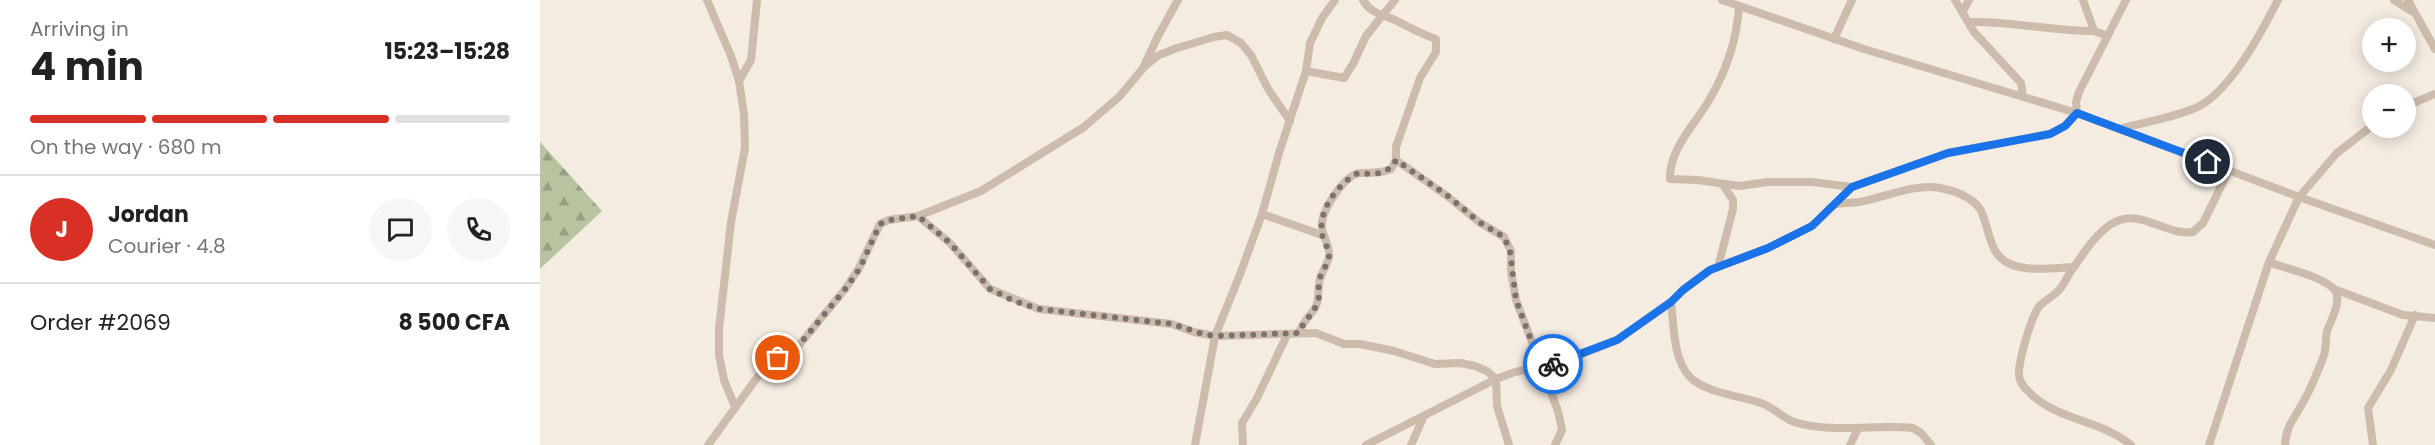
<!DOCTYPE html>
<html lang="en">
<head>
<meta charset="utf-8">
<style>
  body { margin:0; font-family:Poppins,sans-serif; background:#f6f6f6; color:#222; height:100vh; display:flex; flex-direction:column; font-size:22px; white-space:nowrap }
  * { box-sizing:border-box; margin:0 }
  p { font-size:20px; color:#767676 }
  .icon { flex:none; width:33px; height:33px; fill:none; stroke:currentColor; stroke-width:2; stroke-linecap:round; stroke-linejoin:round }
  .map { position:relative; flex:1; overflow:hidden }
  .side { display:flex; flex-direction:column; background:#fff; width:540px }
  .side>* { flex:none }
  .controls { position:absolute; left:1822px; top:18px; display:grid; gap:12px }
  .controls a { display:grid; place-items:center; width:54px; height:54px; border-radius:50%; background:#fff; box-shadow:0 3px 15px #0003; font-size:30px }
  .pin { position:absolute; display:grid; place-items:center; width:51px; height:51px; color:#fff; margin:-26px; border:3px solid #fff; border-radius:50%; box-shadow:0 2px 6px #0007 }
  .courier { position:absolute; display:grid; place-items:center; width:60px; height:60px; margin:-30px; border:4px solid #1a73e8; border-radius:50%; background:#fff; color:#222; box-shadow:0 2px 8px #0007 }
  .overview em { font-style:normal; font-weight:700 }
  .overview div { display:flex; flex-direction:column-reverse }
  .overview { display:flex; align-items:center; justify-content:space-between; height:102px; padding:0 30px }
  h1 { font-size:39px; font-weight:700; line-height:45px }
  .bar { display:grid; grid-template-columns:repeat(4,1fr); gap:9px 6px; align-content:center; height:72px; padding:0 30px }
  .bar i { height:8px; border-radius:4px; background:#e0e0e0 }
  .bar .current { background:#d93025 }
  .bar p { grid-column:span 4 }
  .line { display:flex; align-items:center; gap:15px; padding:0 30px; border-top:2px solid #e0e0e0 }
  .line div { flex:1 }
  .round { display:grid; place-items:center; flex:none; width:63px; height:63px; border-radius:32px; background:#f6f6f6 }
  main { display:flex; flex:1; min-height:0 }
  .map>svg:first-child { display:block }
  .forest { fill:url(#forest-firs) }
  .lines { fill:none; stroke-linecap:round; stroke-linejoin:round }
  .minor { stroke:#cdbbac; stroke-width:8 }
  .done { stroke:#7c716b; stroke-width:6; stroke-dasharray:0 10.8 }
  .route { stroke:#1a73e8; stroke-width:8 }
</style>
</head>
<body>
<main>
<section class="side">
<div class="overview"><div><h1>4 min</h1><p>Arriving in</p></div><em>15:23–15:28</em></div>
<div class="bar"><i class="current"></i><i class="current"></i><i class="current"></i><i></i><p>On the way · 680 m</p></div>
<div class="line" style="height:108px"><b class="round" style="background:#d93025;color:#fff">J</b><div><b>Jordan</b><p>Courier · 4.8</p></div><a class="round"><svg class="icon" aria-label="chat" viewBox="0 0 24 24"><path d="M4 5h16v11H9l-5 4z"/></svg></a><a class="round"><svg class="icon" aria-label="phone" viewBox="0 0 24 24"><path d="M5 4h4l2 5-3 2q2 4 5 5l2-3 5 2v4C11 20 4 13 5 4z"/></svg></a></div>
<div class="line" style="height:78px"><div>Order #2069</div><b>8 500 CFA</b></div>
</section>
<div class="map">
<svg width="1895" height="445" viewBox="0 0 1895 445">
  <defs>
    <pattern id="forest-firs" width="22" height="20" patternUnits="userSpaceOnUse" patternTransform="scale(1.5)"><rect width="22" height="20" fill="#b8c4a0"/><path d="M5 1l3.5 6h-7zM16 11l3.5 6h-7z" fill="#97a083"/></pattern>
  </defs>
  <rect width="100%" height="100%" fill="#f4ebe1"/>
  <!-- forest -->
  <polygon class="forest" points="0,142 62,211 0,269"/>
  <g class="lines">
    <!-- minor -->
    <g class="minor">
      <polyline points="167,0 191,56 199,81 204,114 205,148 191,222 179,329 179,355 184,380 195,407"/>
      <polyline points="1182,0 1324,49 1537,113 1759,197 1895,245"/>
      <polyline points="1415,0 1434,32 1481,83 1483,97"/>
      <polyline points="1543,0 1554,31 1568,36"/>
      <polyline points="1854,0 1871,11"/>
      <polyline points="1868,0 1895,49"/>
      <path d="M1199,6c-2,35 -13,66 -31,96 -14,23 -39,48 -38,77l28,1 41,6 29,-4h44l40,5"/>
      <polyline points="1423,11 1429,0"/>
      <path d="M1429,22c42,-1 83,9 125,9"/>
      <polyline points="1294,39 1312,0"/>
      <polyline points="604,66 618,36 638,0"/>
      <polyline points="766,71 804,78 813,64 826,36 855,0"/>
      <polyline points="199,81 211,60 217,0"/>
      <polyline points="1866,106 1895,94"/>
      <path d="M1579,129c19,-5 70,-15 84,-25 31,-20 58,-71 75,-104"/>
      <polyline points="856,160 907,196 939,222 964,237 971,251 971,272 976,300 1018,411 1022,430 1015,445"/>
      <path d="M1296,204c7,-1 15,-1 23,-2 24,-4 56,-19 81,-14 12,2 33,9 40,21 10,17 7,45 30,55 18,8 44,4 64,3"/>
      <polyline points="722,214 782,235"/>
      <polyline points="378,216 410,243 450,289 499,309 632,324 654,332 675,336 776,333 804,344 820,344 854,351 895,364 920,363 935,366 947,371 956,379 957,406 969,445"/>
      <path d="M1729,262c20,8 47,12 64,26 11,10 -2,32 -6,43 -2,9 0,18 -4,27 -6,15 -12,31 -21,46 -8,15 -16,22 -17,41"/>
      <polyline points="1178,267 1193,209 1193,200 1183,185"/>
      <polyline points="1794,289 1863,315 1895,318"/>
      <path d="M1131,302c3,23 2,58 19,75 14,15 49,19 68,25 15,4 23,15 36,20 39,12 80,2 119,6l8,5 10,12"/>
      <path d="M759,333c3,-11 12,-17 17,-27 4,-9 1,-18 4,-27 2,-7 7,-14 9,-22 2,-12 -9,-22 -7,-35 2,-14 23,-48 38,-49 12,-1 20,1 31,-4l5,-9v-13l24,-69 16,-26v-13c-15,-5 -27,-12 -41,-19 -13,-6 -24,-6 -32,-20"/>
      <polyline points="168,445 219,375 238,358 260,344 306,288 319,268 340,224 349,220 378,216 441,191 544,127 580,96 604,67 619,55 637,48 674,37 687,35 701,43 711,55 728,89 750,121"/>
      <polyline points="655,445 675,336 699,277 722,214 739,153 766,71 770,43 782,18 795,0"/>
      <polyline points="703,445 702,423 716,400 747,335"/>
      <polyline points="826,445 956,379 975,372 1001,367 1042,354 1077,340 1131,302 1143,290 1170,270 1228,248 1272,226 1312,187 1408,153 1510,134 1525,126 1537,113 1536,102 1539,92 1586,0"/>
      <polyline points="871,445 883,418"/>
      <polyline points="1310,445 1318,429"/>
      <path d="M1591,445c-31,-26 -76,-24 -104,-55 -6,-5 -9,-13 -8,-20 2,-16 11,-49 19,-62 5,-7 15,-11 21,-18 6,-6 9,-16 15,-23 10,-15 26,-39 43,-46 26,-11 50,15 76,11l10,-9 26,-53"/>
      <polyline points="1669,445 1729,262 1759,197 1797,153 1833,125"/>
      <polyline points="1833,445 1828,408 1851,370 1875,315"/>
    </g>
  </g>
  <g class="lines">
    <!-- done -->
    <path class="done" d="M238,358l22,-14 46,-56 14,-20 20,-44 9,-4 29,-4 32,27 40,46 24,12 25,8 133,15 31,10 12,2 84,-3c4,-12 15,-19 19,-32 2,-6 0,-12 1,-19 1,-9 9,-17 10,-26 0,-8 -6,-15 -7,-22 -4,-25 16,-50 36,-61 16,2 30,2 38,-13l52,36 31,26 25,15 6,14 6,49 25,67 12,-3"/>
    <!-- route -->
    <polyline class="route" points="1013,364 1077,340 1131,302 1143,290 1170,270 1228,248 1272,226 1312,187 1408,153 1510,134 1525,126 1537,113 1668,162"/>
  </g>
</svg>
<div class="controls">
<a>+</a>
<a>−</a>
</div>
<div class="pin" style="left:238px;top:358px;background:#ea580c"><svg class="icon" aria-label="bag" viewBox="0 0 24 24"><path d="M5 8h14l-1 12H6zM9 8a3 3 0 0 1 6 0"/></svg></div>
<div class="pin" style="left:1668px;top:162px;background:#1f2937"><svg class="icon" aria-label="home" viewBox="0 0 24 24"><path d="M3 11l9-7 9 7M6 9v11h12V9"/></svg></div>
<div class="courier" style="left:1013px;top:364px"><svg class="icon" aria-label="bike" viewBox="0 0 24 24"><circle cx="6" cy="16" r="4"/><circle cx="18" cy="16" r="4"/><path d="M6 16l4-8h5l3 8M10 8l3 8H6M13 5h3"/></svg></div>
</div>
</main>
</body>
</html>
